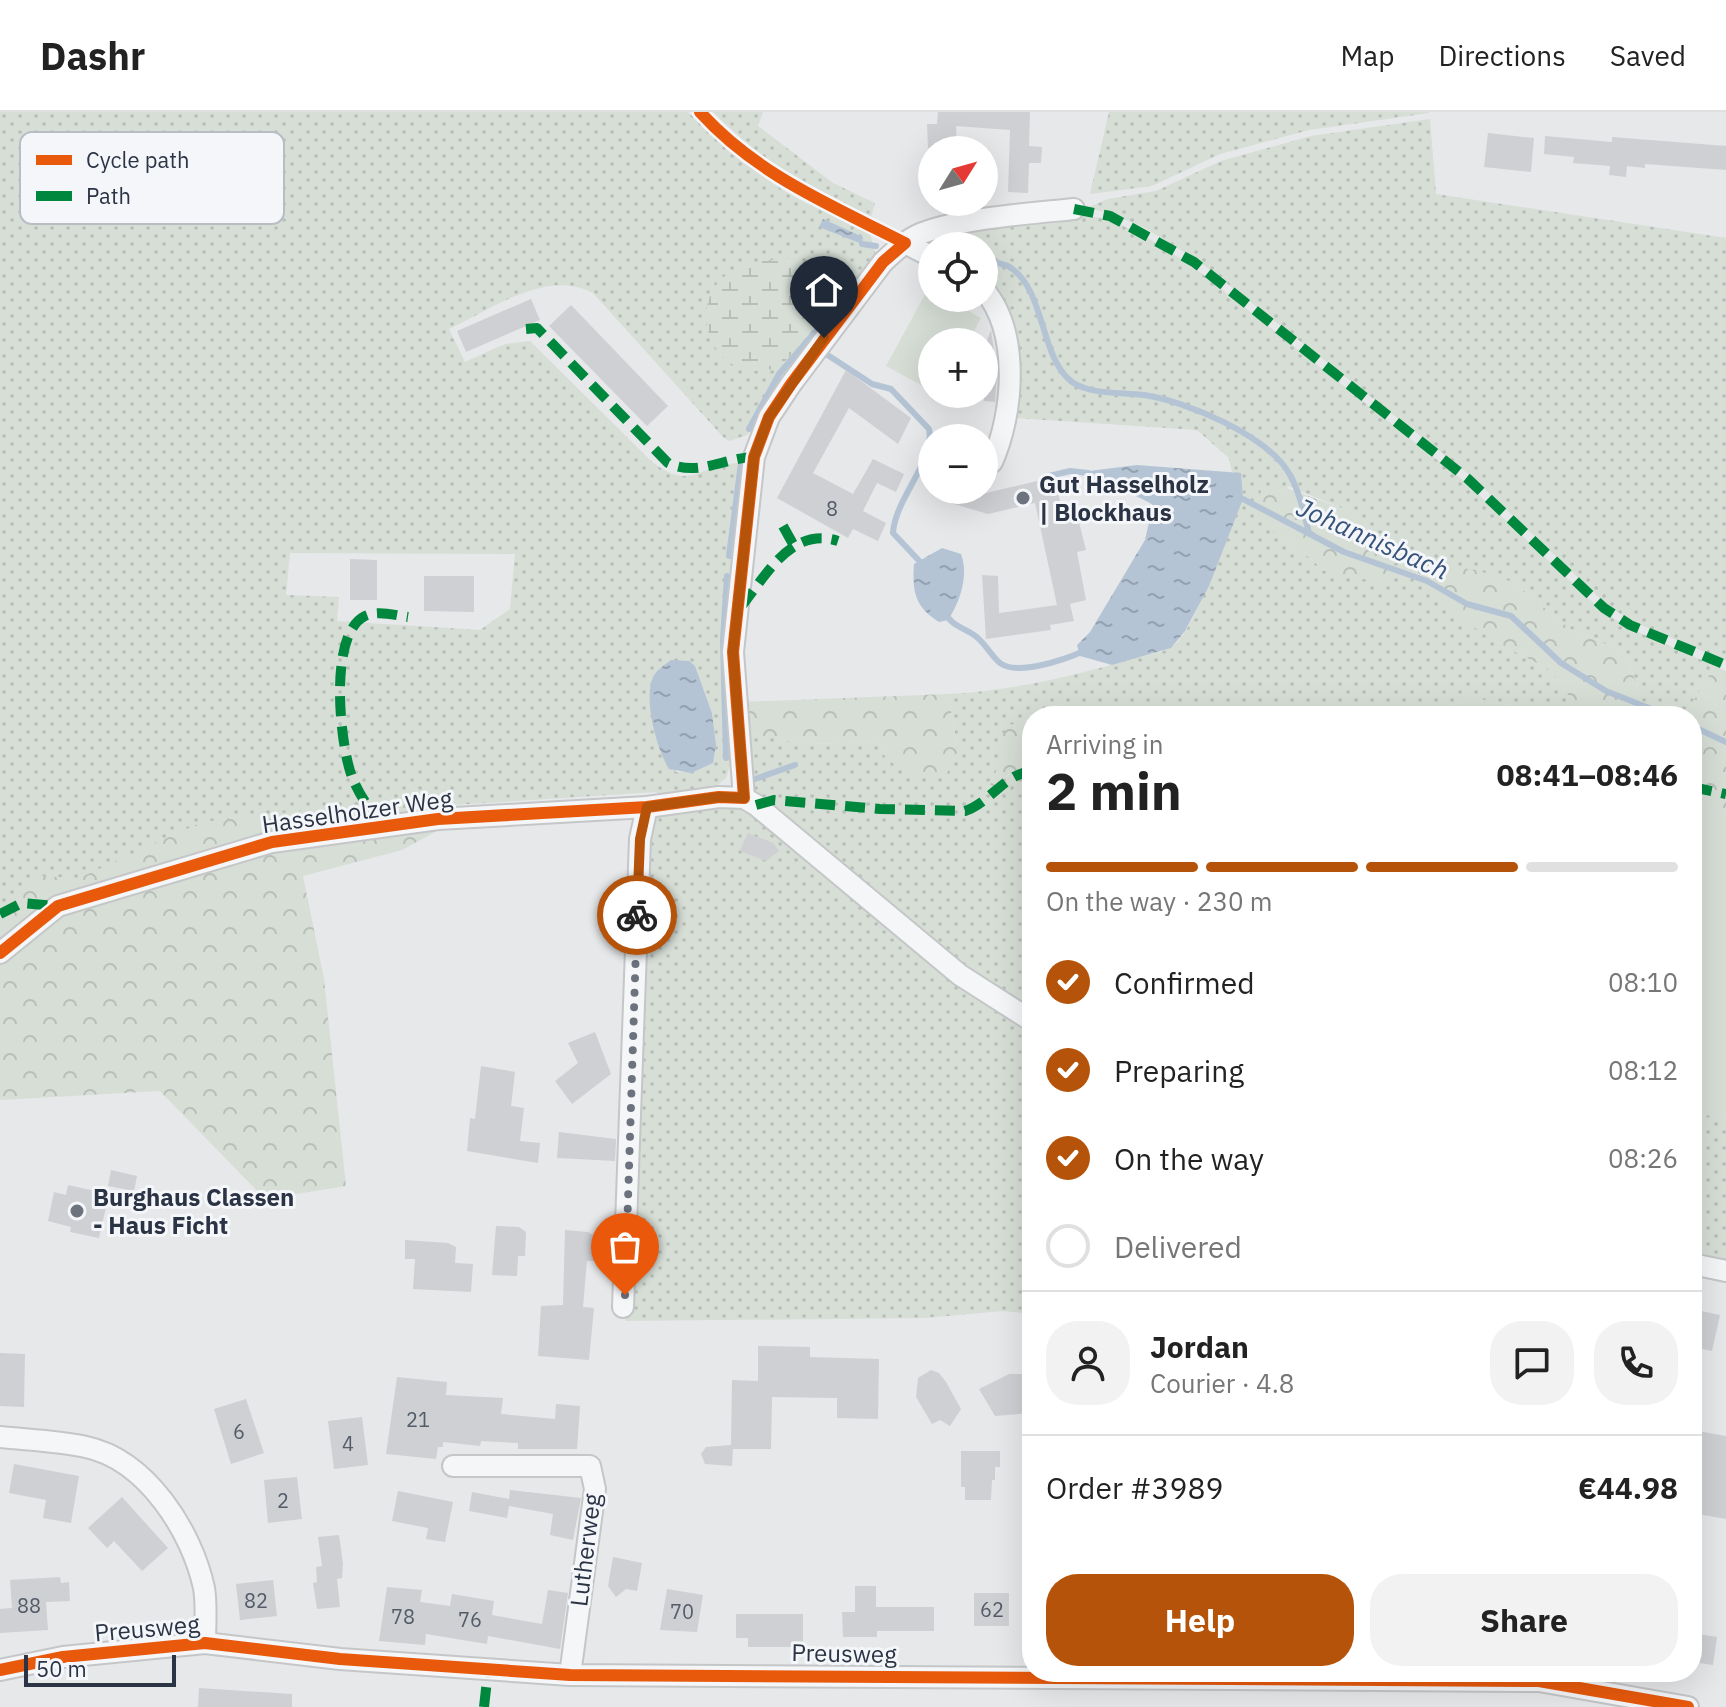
<!DOCTYPE html>
<html lang="en">
<head>
<meta charset="utf-8">
<style>
  body { margin:0; font-family:"IBM Plex Sans",sans-serif; background:#f2f2f2; color:#222; height:100vh; display:flex; flex-direction:column; font-size:30px; white-space:nowrap }
  * { box-sizing:border-box; margin:0 }
  p { font-size:26px; color:#767676 }
  .icon { flex:none; width:44px; height:44px; fill:none; stroke:currentColor; stroke-width:2; stroke-linecap:round; stroke-linejoin:round }
  .map { position:relative; flex:1; overflow:hidden }
  .sheet { position:absolute; left:1022px; top:594px; width:680px; height:976px; display:flex; flex-direction:column; background:#fff; border-radius:32px; box-shadow:0 8px 32px #0002 }
  .sheet>* { flex:none }
  .needle { width:52px; rotate:53deg }
  .tools { position:absolute; left:918px; top:24px; display:grid; gap:16px }
  .tools a { display:grid; place-items:center; width:80px; height:80px; border-radius:50%; background:#fff; box-shadow:0 8px 32px #0002; font-size:40px }
  .scale { position:absolute; left:24px; bottom:20px; width:152px; box-sizing:border-box; padding-left:8px; border:4px solid #2b3445; border-top:0; font-size:22px; line-height:28px; white-space:nowrap; color:#2b3445; -webkit-text-stroke:6px #f4f6f9; paint-order:stroke }
  .pin { position:absolute; display:grid; place-items:center; width:68px; height:68px; color:#fff; margin:-82px -34px; border-radius:50% 50% 50% 0; rotate:-45deg; box-shadow:0 0 8px #0007 }
  .pin .icon { rotate:45deg }
  .courier { position:absolute; display:grid; place-items:center; width:80px; height:80px; margin:-40px; border:6px solid #b45309; border-radius:50%; background:#fff; color:#222; box-shadow:0 2px 10px #0007 }
  .headline em { font-style:normal; font-weight:700 }
  .headline div { display:flex; flex-direction:column-reverse }
  .headline { display:flex; align-items:center; justify-content:space-between; height:136px; padding:0 24px }
  h1 { font-size:52px; font-weight:700; line-height:60px }
  .bar { display:grid; grid-template-columns:repeat(4,1fr); gap:12px 8px; align-content:center; height:96px; padding:0 24px }
  .bar i { height:10px; border-radius:6px; background:#e0e0e0 }
  .bar .current { background:#b45309 }
  .bar p { grid-column:span 4 }
  .line { display:flex; align-items:center; gap:20px; padding:0 24px; border-top:2px solid #e0e0e0 }
  .line div { flex:1 }
  .round { display:grid; place-items:center; flex:none; width:84px; height:84px; border-radius:32px; background:#f2f2f2 }
  ol { padding:0 24px; list-style:none }
  li { display:flex; align-items:center; gap:24px; height:88px }
  li p { margin-inline-start:auto }
  li .icon { padding:8px; border-radius:50%; background:#b45309; color:#fff; stroke-width:4 }
  li:last-child { color:#767676 }
  li i { width:44px; height:44px; border:4px solid #e0e0e0; border-radius:50% }
  .primary-button { display:flex; gap:16px; margin-top:auto; padding:16px 24px }
  .primary-button a { flex:1; height:92px; border-radius:32px; background:#b45309; color:#fff; font-size:32px; font-weight:700; line-height:92px; text-align:center }
  .primary-button a+a { background:#f2f2f2; color:#222 }
  header { display:flex; align-items:center; gap:48px; box-sizing:border-box; height:112px; padding:0 40px; background:#fff; border-bottom:2px solid #e0e0e0 }
  header strong { font-size:38px }
  nav { display:flex; gap:44px; margin-inline-start:auto; font-size:28px }
  .map>svg:first-child { display:block }
  .grass { fill:url(#grass-dots); fill-rule:evenodd }
  .forest { fill:url(#forest-crowns) }
  .wetland { fill:url(#wetland-marsh) }
  .garden { fill:#d6ded6 }
  .water { fill:url(#water-ripples) }
  .lines { fill:none; stroke-linecap:round; stroke-linejoin:round }
  .stream { stroke:#b4c4d5; stroke-width:6 }
  .building { fill:#ced0d3 }
  .street-casing { stroke:#c4c6c8; stroke-width:24 }
  .street { stroke:#f5f6f7; stroke-width:20 }
  .quiet { stroke:#00873e; stroke-width:10; stroke-dasharray:20 10; stroke-linecap:butt }
  .cycleway-casing { stroke:#f4f6f9; stroke-width:17 }
  .cycleway { stroke:#e8590c; stroke-width:12 }
  .done { stroke:#6c737f; stroke-width:8; stroke-dasharray:0 14.4 }
  .route { stroke:#b45309; stroke-width:10 }
  .poi-dot { fill:#6c737f; stroke:#f4f6f9; stroke-width:3 }
  .labels { text-anchor:middle; dominant-baseline:central; stroke-width:6; stroke-linejoin:round; paint-order:stroke }
  .number-label { font-size:20px; fill:#545c69 }
  .poi-label { font-size:24px; font-weight:bold; fill:#2b3445; stroke:#f4f6f9; text-anchor:start }
  .street-label { font-size:24px; fill:#2b3445; stroke:#f4f6f9 }
  .water-label { font-size:26px; font-style:italic; fill:#34527a; stroke:#f4f6f9 }
  .key { fill:#f4f6f9; stroke:#b8bcc3; stroke-width:2 }
  .key-label { font-size:22px; fill:#2b3445 }
</style>
</head>
<body>
<header>
<strong>Dashr</strong>
<nav><a>Map</a><a>Directions</a><a>Saved</a></nav>
</header>
<div class="map">
<svg width="1726" height="1595" viewBox="0 0 1726 1595">
  <defs>
    <pattern id="grass-dots" width="8" height="8" patternUnits="userSpaceOnUse" patternTransform="scale(2)"><rect width="8" height="8" fill="#d6ded6"/><path d="M2 2h.1M6 6h.1" fill="none" stroke="#b8bfb9" stroke-width="1.8" stroke-linecap="round"/></pattern>
    <pattern id="forest-crowns" width="20" height="18" patternUnits="userSpaceOnUse" patternTransform="scale(2)"><rect width="20" height="18" fill="#d6ded6"/><path d="M2 6a3 3 0 1 1 6 0M12 15a3 3 0 1 1 6 0" fill="none" stroke="#b8bfb9"/></pattern>
    <pattern id="wetland-marsh" width="20" height="14" patternUnits="userSpaceOnUse" patternTransform="scale(2)"><rect width="20" height="14" fill="#d6ded6"/><path d="M1 5h8M5 5V1M11 12h8M15 12V8" fill="none" stroke="#b8bfb9"/></pattern>
    <pattern id="water-ripples" width="26" height="14" patternUnits="userSpaceOnUse" patternTransform="scale(2)"><rect width="26" height="14" fill="#b4c4d5"/><path d="M2 4q2-2 4 0t4 0M15 11q2-2 4 0t4 0" fill="none" stroke="#93a0af"/></pattern>
  </defs>
  <rect width="100%" height="100%" fill="#e6e8ea"/>
  <!-- grass -->
  <g class="grass">
    <path d="M0,0h688c35,33 71,66 114,89 22,11 46,19 68,33l7,25 -95,119 -35,57 -17,6 -6,-3 -131,-145c-46,-25 -101,16 -144,36l16,33 40,-18 25,-3 120,119c40,33 47,5 88,3l6,-12h4l-15,305 -7,22 -16,13 -50,5 -4,-4 -218,14 -13,-9 -298,62 -48,19 -45,-1 -34,31zM290,441l225,1 -5,55 -30,21 -143,-9 2,-24 -53,-2zM695,554l17,47 4,31 -33,28h-7c-13,-29 -34,-62 -22,-96z"/>
    <path d="M713,0h50l-5,14 75,57 42,20 -4,14c-66,-29 -107,-55 -158,-105z"/>
    <polygon points="1109,0 1429,0 1429,1 1309,18 1220,42 1152,74 1090,82"/>
    <polygon points="1430,7 1436,82 1726,126 1726,549 1631,509 1606,492 1471,364 1196,147 1143,115 1110,101 1087,96 1108,87 1156,79 1221,49 1311,24"/>
    <path d="M1074,102l34,5 31,14 52,32 274,217 137,129 27,17 86,38 -31,50h-63l18,-24 -14,-40 -55,-23 -57,-47 -22,57 59,31 31,41 -52,-2 -60,-12 -35,19h-402v4l-6,1 -27,19 3,19 -16,35 26,-22 20,-4v246l-57,-34 -208,-172 -16,-19 -6,-56 60,11 73,-2 8,16 72,-7 -10,-57c63,-3 127,-18 187,-36 11,-3 26,-5 35,-10 31,-18 61,-138 71,-174l-9,-2 -3,-14 -32,-28 -182,-12 -31,-133v-39l-58,1v-6l12,-7zM1288,374l56,23 46,46 -65,16 -32,-27 -27,-16z"/>
    <polygon points="720,694 746,695 1032,917 1032,1202 1003,1199 925,1206 625,1209 646,717 652,703"/>
    <polygon points="1692,999 1726,1008 1726,1150 1692,1144"/>
  </g>
  <!-- forest -->
  <g class="forest">
    <polygon points="1275,372 1344,397 1390,443 1391,463 1382,471 1325,459 1293,432 1266,416 1256,395 1262,376"/>
    <path d="M1438,453l38,5 37,12 57,47 55,23 14,40 -18,24h-187l35,-19 60,12 51,2 -30,-41 -59,-31 -61,-42c-4,-10 -1,-25 8,-32z"/>
    <polygon points="1715,554 1726,559 1726,700 1692,692 1692,604 1684,604"/>
    <polygon points="948,582 958,639 947,661 912,666 886,646 878,630 805,632 745,621 741,590"/>
    <polygon points="1032,608 1032,656 1011,660 985,684 1002,647 999,628 1009,613"/>
    <polygon points="425,685 438,694 437,719 402,738 303,764 324,867 346,1074 265,1087 160,979 0,988 0,796 34,764 79,766 202,710"/>
  </g>
  <!-- wetland -->
  <path class="wetland" d="M793,146c6,3 17,8 22,13 30,35 -16,74 -37,98 -10,0 -23,3 -32,1 -42,-11 -54,-69 -20,-95 19,-15 44,-15 67,-17z"/>
  <!-- garden -->
  <g class="garden">
    <polygon points="928,177 932,186 945,186 981,206 968,230 932,230 932,279 886,254"/>
    <polygon points="1692,692 1726,700 1726,1008 1692,999"/>
  </g>
  <!-- water -->
  <g class="water">
    <polygon points="823,107 863,125 862,132 819,115"/>
    <path d="M1137,353l104,8 2,26 -34,87 -24,45 -14,17 -59,17 -32,-9 -3,-11 13,-13 55,-92 8,-35c-23,-15 -50,-17 -72,-33z"/>
    <path d="M942,436l19,6c8,21 -1,48 -13,66l-9,2c-24,-15 -27,-30 -25,-58z"/>
    <path d="M671,548l18,1 6,5 17,47 4,31 -3,19 -22,10 -22,-4c-12,-20 -26,-69 -16,-92 4,-8 12,-12 18,-17z"/>
  </g>
  <g class="lines">
    <!-- stream -->
    <g class="stream">
      <polyline points="862,132 876,134"/>
      <path d="M984,148c7,2 17,3 24,6 38,22 31,91 64,116 19,13 50,10 72,13 42,6 125,41 146,80 10,18 14,39 19,58"/>
      <path d="M820,238l52,34 19,5 38,40c7,31 -34,69 -36,104l31,33"/>
      <polyline points="749,317 779,262 840,191"/>
      <polyline points="1046,372 1045,365 1070,359 1088,361"/>
      <polyline points="1235,387 1243,387 1344,440 1427,469 1467,492 1511,504 1561,551 1606,579 1669,604"/>
      <polyline points="729,444 741,351"/>
      <path d="M945,501c6,12 19,15 29,22 11,7 16,20 26,28 17,13 64,-3 84,-12"/>
      <polyline points="1692,614 1726,630"/>
      <polyline points="726,646 723,528 727,464"/>
      <polyline points="755,667 795,653"/>
    </g>
  </g>
  <!-- building -->
  <g class="building">
    <polygon points="938,0 1030,0 1029,34 1042,35 1041,51 1029,51 1028,81 1008,80 1010,18 956,14 957,38 928,36 927,12 937,12"/>
    <polygon points="1488,21 1534,26 1531,60 1484,55"/>
    <polygon points="1545,24 1612,30 1612,25 1726,34 1726,58 1645,52 1645,56 1627,54 1626,65 1609,63 1610,54 1573,51 1574,45 1544,42"/>
    <polygon points="531,187 540,208 466,240 457,219"/>
    <polygon points="571,193 668,294 647,314 549,214"/>
    <polygon points="991,218 997,262 995,290 984,289 984,236"/>
    <polygon points="846,258 911,306 898,332 849,296 813,361 853,382 873,347 904,362 896,380 877,371 863,399 886,411 878,429 853,417 848,426 777,386"/>
    <polygon points="1054,365 1061,393 1074,390 1086,438 1077,440 1086,488 1070,492 1074,509 1050,513 1051,518 986,527 982,463 998,464 999,501 1057,493 1035,391 988,402 947,390"/>
    <polygon points="350,447 377,448 377,488 350,488"/>
    <polygon points="424,464 474,464 474,500 424,499"/>
    <polygon points="748,721 773,731 779,739 766,749 740,739"/>
    <polygon points="595,920 611,962 572,992 555,969 578,951 568,931"/>
    <polygon points="481,954 515,960 511,994 524,996 520,1029 540,1031 538,1051 467,1039 470,1006 475,1007"/>
    <polygon points="559,1020 616,1027 615,1049 557,1046"/>
    <polygon points="111,1058 137,1064 134,1079 108,1074"/>
    <polygon points="68,1073 109,1082 99,1126 70,1120 71,1115 48,1109 54,1080 66,1083"/>
    <polygon points="496,1114 519,1115 526,1120 525,1144 518,1144 517,1164 492,1163"/>
    <polygon points="565,1118 588,1120 596,1125 594,1149 587,1149 583,1195 594,1196 589,1248 538,1244 541,1194 563,1193"/>
    <polygon points="405,1128 448,1131 456,1135 455,1151 473,1152 471,1180 413,1177 415,1147 405,1147"/>
    <polygon points="1692,1197 1720,1203 1712,1239 1692,1235"/>
    <polygon points="758,1234 810,1235 810,1245 879,1247 878,1307 837,1306 837,1286 772,1285 771,1337 733,1337 732,1354 705,1352 701,1342 706,1335 731,1333 732,1268 758,1269"/>
    <polygon points="0,1241 25,1242 24,1295 0,1294"/>
    <polygon points="931,1258 939,1261 946,1270 961,1297 950,1314 940,1308 932,1312 916,1285 918,1266"/>
    <polygon points="1009,1262 1032,1262 1032,1301 995,1304 979,1277"/>
    <polygon points="397,1265 447,1270 446,1283 503,1286 501,1302 555,1307 556,1292 580,1294 577,1337 518,1337 518,1331 481,1329 480,1334 443,1330 443,1335 438,1335 436,1347 386,1342"/>
    <polygon points="246,1287 264,1341 231,1352 214,1297"/>
    <polygon points="362,1305 368,1353 334,1357 328,1309"/>
    <polygon points="1692,1318 1726,1324 1726,1407 1692,1401"/>
    <polygon points="961,1339 1000,1339 1000,1355 995,1355 995,1368 992,1368 991,1388 965,1388 965,1375 961,1375"/>
    <polygon points="14,1352 79,1364 71,1411 43,1406 46,1388 9,1381"/>
    <polygon points="297,1365 302,1407 268,1411 264,1368"/>
    <polygon points="510,1378 581,1386 573,1428 550,1423 553,1402 509,1394 507,1406 469,1399 472,1380 509,1387"/>
    <polygon points="398,1379 453,1390 445,1430 426,1427 428,1416 392,1409"/>
    <polygon points="122,1385 168,1436 142,1459 114,1429 107,1436 88,1416"/>
    <polygon points="339,1423 343,1452 342,1466 337,1467 340,1495 317,1497 313,1471 317,1470 316,1455 322,1454 318,1425"/>
    <polygon points="613,1445 642,1451 637,1479 626,1477 616,1485 608,1474"/>
    <polygon points="60,1465 61,1471 69,1470 70,1489 46,1490 48,1518 0,1521 0,1497 12,1496 10,1468"/>
    <polygon points="273,1468 277,1504 240,1508 236,1472"/>
    <polygon points="855,1474 876,1474 876,1495 934,1495 934,1519 877,1519 877,1525 843,1525 842,1500 855,1500"/>
    <polygon points="387,1475 422,1478 420,1490 450,1494 452,1482 494,1489 492,1503 542,1512 548,1478 568,1481 560,1537 488,1524 487,1532 426,1522 425,1533 379,1529"/>
    <polygon points="667,1477 703,1483 697,1520 660,1518"/>
    <rect x="974" y="1481" width="35" height="33"/>
    <polygon points="736,1502 803,1502 803,1535 748,1535 748,1526 736,1526"/>
    <polygon points="1692,1521 1717,1525 1713,1553 1692,1550"/>
    <polygon points="199,1576 292,1582 292,1595 198,1595"/>
  </g>
  <g class="lines">
    <defs>
      <g id="street">
        <polyline points="905,131 932,145"/>
        <path d="M984,178c36,42 30,123 8,172"/>
        <path d="M744,686l-11,-146 21,-195 15,-40 22,-33 92,-122c11,-10 22,-21 35,-27 34,-16 117,-22 156,-26"/>
        <polyline points="0,841 58,794 272,730 438,707 647,695 719,685 744,686 756,693 960,863 1032,909"/>
        <polyline points="1692,1152 1726,1159"/>
        <polyline points="623,1195 640,727 647,695"/>
        <path d="M0,1325c28,3 58,4 86,10 61,13 106,85 118,141 3,17 1,38 1,55"/>
        <polyline points="453,1354 590,1354 595,1377 570,1563"/>
        <polyline points="0,1558 63,1545 205,1531 340,1547 570,1563 1539,1569 1688,1595"/>
      </g>
    </defs>
    <!-- street casing -->
    <use href="#street" class="street-casing"/>
    <!-- street -->
    <use href="#street" class="street"/>
    <!-- quiet -->
    <g class="quiet">
      <polyline points="1074,97 1110,104 1194,150 1468,367 1604,496 1630,513 1726,553"/>
      <path d="M526,217l11,-1 131,135c30,14 55,-5 86,-6"/>
      <polyline points="783,414 793,432"/>
      <path d="M741,495c25,-32 51,-81 97,-66"/>
      <polyline points="1692,675 1726,682"/>
      <path d="M756,693l18,-5 106,9 85,2c26,-9 39,-37 67,-40"/>
      <path d="M384,713c-14,-15 -26,-31 -33,-51 -11,-32 -23,-140 14,-158 13,-6 29,-1 43,1"/>
      <polyline points="0,802 22,791 57,794"/>
      <polyline points="484,1595 488,1559"/>
    </g>
    <defs>
      <g id="cycleway">
        <path d="M0,841l58,-47 214,-64 166,-23 209,-12 72,-10 25,1 -11,-146 21,-195 15,-40 22,-33 92,-122 22,-19c-74,-38 -148,-68 -205,-131"/>
        <polyline points="0,1558 63,1545 205,1531 340,1547 570,1563 1539,1569 1688,1595"/>
      </g>
    </defs>
    <!-- cycleway casing -->
    <use href="#cycleway" class="cycleway-casing"/>
    <!-- cycleway -->
    <use href="#cycleway" class="cycleway"/>
  </g>
  <g class="lines">
    <!-- done -->
    <polyline class="done" points="625,1183 637,803"/>
    <!-- route -->
    <polyline class="route" points="637,803 640,727 647,695 719,685 744,686 733,540 754,345 769,305 824,226"/>
  </g>
  <!-- markers -->
  <g class="poi-dot">
    <circle cx="1023" cy="386" r="8"/>
    <circle cx="77" cy="1099" r="8"/>
  </g>
  <g class="labels">
    <!-- number labels -->
    <g class="number-label">
      <text x="832" y="396">8</text>
      <text x="418" y="1307">21</text>
      <text x="239" y="1319">6</text>
      <text x="348" y="1331">4</text>
      <text x="283" y="1388">2</text>
      <text x="256" y="1488">82</text>
      <text x="29" y="1493">88</text>
      <text x="992" y="1497">62</text>
      <text x="682" y="1499">70</text>
      <text x="403" y="1504">78</text>
      <text x="470" y="1507">76</text>
    </g>
    <!-- poi labels -->
    <g class="poi-label">
      <text x="1039" y="372">Gut Hasselholz<tspan x="1039" dy="28">| Blockhaus</tspan></text>
      <text x="93" y="1085">Burghaus Classen<tspan x="93" dy="28">- Haus Ficht</tspan></text>
    </g>
    <!-- street labels -->
    <g class="street-label">
      <text transform="translate(357 699) rotate(-8)">Hasselholzer Weg</text>
      <text transform="translate(585 1438) rotate(-83)">Lutherweg</text>
      <text transform="translate(147 1516) rotate(-5)">Preusweg</text>
      <text transform="translate(844 1541) rotate(1)">Preusweg</text>
    </g>
    <!-- water labels -->
    <g class="water-label">
      <text transform="translate(1373 426) rotate(24)">Johannisbach</text>
    </g>
  </g>
  <!-- legend -->
  <rect x="20" y="20" width="264" height="92" rx="12" class="key"/>
  <rect x="36" y="43" width="36" height="10" fill="#e8590c"/>
  <rect x="36" y="79" width="36" height="10" fill="#00873e"/>
  <g class="key-label">
    <text x="86" y="56">Cycle path</text>
    <text x="86" y="92">Path</text>
  </g>
</svg>
<div class="tools">
<a><svg class="needle" viewBox="-14 -14 28 28"><path d="M0-13l5 13h-10z" fill="#e53935"/><path d="M0 13l5-13h-10z" fill="#767676"/></svg></a>
<a><svg class="icon" aria-label="locate" viewBox="0 0 24 24"><circle cx="12" cy="12" r="6"/><path d="M12 2v4M12 18v4M2 12h4M18 12h4"/></svg></a>
<a>+</a>
<a>−</a>
</div>
<div class="scale">50 m</div>
<div class="pin" style="left:625px;top:1183px;background:#ea580c"><svg class="icon" aria-label="bag" viewBox="0 0 24 24"><path d="M5 8h14l-1 12H6zM9 8a3 3 0 0 1 6 0"/></svg></div>
<div class="pin" style="left:824px;top:226px;background:#1f2937"><svg class="icon" aria-label="home" viewBox="0 0 24 24"><path d="M3 11l9-7 9 7M6 9v11h12V9"/></svg></div>
<div class="courier" style="left:637px;top:803px"><svg class="icon" aria-label="bike" viewBox="0 0 24 24"><circle cx="6" cy="16" r="4"/><circle cx="18" cy="16" r="4"/><path d="M6 16l4-8h5l3 8M10 8l3 8H6M13 5h3"/></svg></div>
<section class="sheet">
<div class="headline"><div><h1>2 min</h1><p>Arriving in</p></div><em>08:41–08:46</em></div>
<div class="bar"><i class="current"></i><i class="current"></i><i class="current"></i><i></i><p>On the way · 230 m</p></div>
<ol>
<li><svg class="icon" aria-label="check" viewBox="0 0 24 24"><path d="M5 12l5 5 9-10"/></svg>Confirmed<p>08:10</p></li>
<li><svg class="icon" aria-label="check" viewBox="0 0 24 24"><path d="M5 12l5 5 9-10"/></svg>Preparing<p>08:12</p></li>
<li><svg class="icon" aria-label="check" viewBox="0 0 24 24"><path d="M5 12l5 5 9-10"/></svg>On the way<p>08:26</p></li>
<li><i></i>Delivered</li>
</ol>
<div class="line" style="height:144px"><a class="round"><svg class="icon" aria-label="person" viewBox="0 0 24 24"><circle cx="12" cy="8" r="4"/><path d="M4 21q1-7 8-7t8 7"/></svg></a><div><b>Jordan</b><p>Courier · 4.8</p></div><a class="round"><svg class="icon" aria-label="chat" viewBox="0 0 24 24"><path d="M4 5h16v11H9l-5 4z"/></svg></a><a class="round"><svg class="icon" aria-label="phone" viewBox="0 0 24 24"><path d="M5 4h4l2 5-3 2q2 4 5 5l2-3 5 2v4C11 20 4 13 5 4z"/></svg></a></div>
<div class="line" style="height:104px"><div>Order #3989</div><b>€44.98</b></div>
<div class="primary-button"><a>Help</a><a>Share</a></div>
</section>
</div>
</body>
</html>
